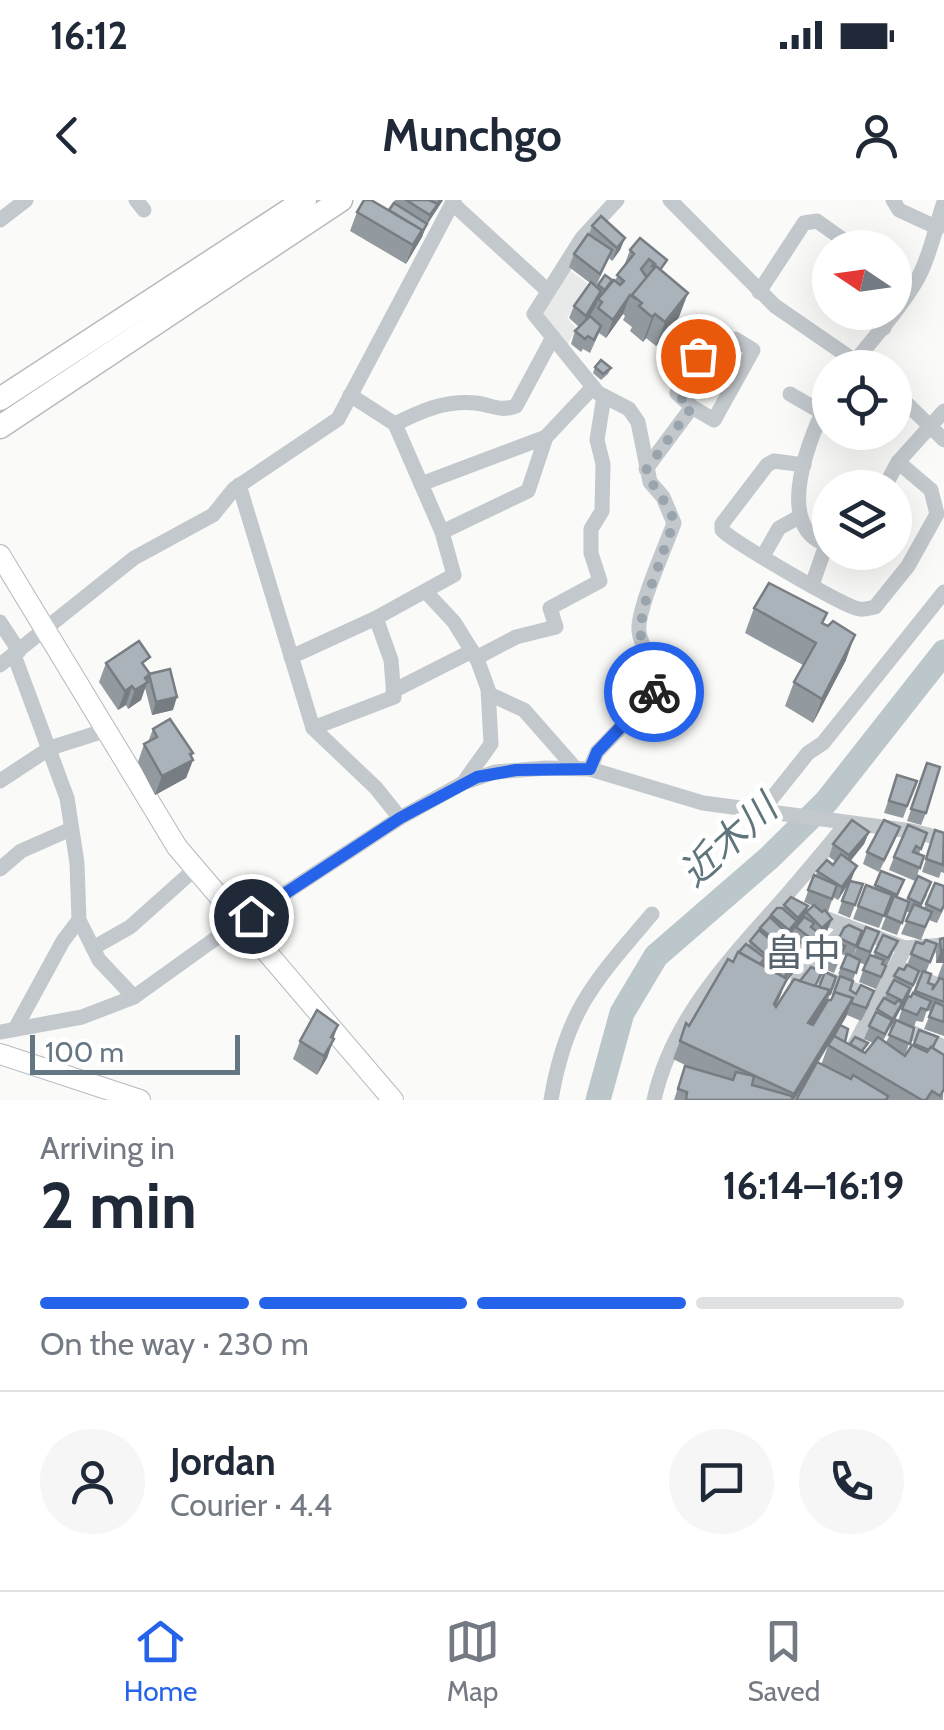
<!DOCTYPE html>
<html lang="en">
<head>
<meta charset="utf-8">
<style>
  body { margin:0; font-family:Cabin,"Noto Sans JP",sans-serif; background:#f6f6f7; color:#1f2937; height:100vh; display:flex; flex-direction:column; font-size:38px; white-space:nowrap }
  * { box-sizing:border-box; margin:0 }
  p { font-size:32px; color:#747a83 }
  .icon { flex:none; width:55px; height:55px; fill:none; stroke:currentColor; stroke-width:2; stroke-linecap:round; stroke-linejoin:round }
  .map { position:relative; height:900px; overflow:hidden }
  .side { display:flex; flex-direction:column; background:#fff; flex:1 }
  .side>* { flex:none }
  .needle { width:65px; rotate:283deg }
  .buttons { position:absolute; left:812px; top:30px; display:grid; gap:20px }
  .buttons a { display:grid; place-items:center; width:100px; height:100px; border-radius:50%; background:#fff; box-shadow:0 10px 40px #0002; font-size:50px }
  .scale { position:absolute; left:30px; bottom:25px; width:210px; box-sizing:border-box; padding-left:10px; border:5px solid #657683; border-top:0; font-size:28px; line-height:35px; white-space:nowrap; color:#657683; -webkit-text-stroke:8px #fff; paint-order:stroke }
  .pin { position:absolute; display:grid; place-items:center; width:85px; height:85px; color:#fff; margin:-42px; border:5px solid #fff; border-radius:50%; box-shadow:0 2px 10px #0007 }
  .courier { position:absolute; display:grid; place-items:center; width:100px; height:100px; margin:-50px; border:8px solid #2563eb; border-radius:50%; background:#fff; color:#222; box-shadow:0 2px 12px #0007 }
  .overview em { font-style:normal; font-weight:700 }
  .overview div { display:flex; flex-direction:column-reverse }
  .overview { display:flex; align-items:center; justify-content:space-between; height:170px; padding:0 40px }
  h1 { font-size:65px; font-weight:700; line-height:75px }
  .bar { display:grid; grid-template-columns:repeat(4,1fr); gap:15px 10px; align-content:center; height:120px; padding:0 40px }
  .bar i { height:12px; border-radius:8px; background:#e0e1e3 }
  .bar .selected { background:#2563eb }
  .bar p { grid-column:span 4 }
  .line { display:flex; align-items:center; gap:25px; padding:0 40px; border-top:2px solid #e0e1e3 }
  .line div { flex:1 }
  .round { display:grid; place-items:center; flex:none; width:105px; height:105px; border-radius:52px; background:#f6f6f7 }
  .status { display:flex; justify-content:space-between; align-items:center; height:70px; padding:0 50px; background:#fff; direction:ltr }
  .status svg { height:28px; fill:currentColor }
  header { display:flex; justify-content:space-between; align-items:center; height:130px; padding:0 40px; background:#fff; font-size:45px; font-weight:700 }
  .dock { display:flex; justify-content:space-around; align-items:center; height:140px; border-top:2px solid #e0e1e3; background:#fff; font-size:28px; color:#747a83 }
  .dock a { display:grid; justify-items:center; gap:5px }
  .dock .selected { color:#2563eb }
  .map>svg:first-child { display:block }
  .built { fill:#e8e9e9 }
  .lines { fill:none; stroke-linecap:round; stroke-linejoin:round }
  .river { stroke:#bbc7cb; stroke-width:25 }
  .secondary-casing { stroke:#b3babf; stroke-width:22 }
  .primary-casing { stroke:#b5babe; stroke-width:25 }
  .street { stroke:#c3c8cc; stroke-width:15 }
  .secondary { stroke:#fff; stroke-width:20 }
  .primary { stroke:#fff; stroke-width:22 }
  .wall { fill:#929a9f; fill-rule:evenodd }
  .shaded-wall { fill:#777d82 }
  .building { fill:#aab3b9; stroke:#777d82; stroke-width:2.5 }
  .done { stroke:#99a4ac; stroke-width:10; stroke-dasharray:0 18 }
  .route { stroke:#2563eb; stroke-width:12 }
  .labels { text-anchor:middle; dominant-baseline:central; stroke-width:10; stroke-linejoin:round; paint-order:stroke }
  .water-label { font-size:38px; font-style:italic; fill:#60757c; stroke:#fff }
  .neighbourhood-label { font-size:38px; fill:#57646e; stroke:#fff }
</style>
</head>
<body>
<div class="status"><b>16:12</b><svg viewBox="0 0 49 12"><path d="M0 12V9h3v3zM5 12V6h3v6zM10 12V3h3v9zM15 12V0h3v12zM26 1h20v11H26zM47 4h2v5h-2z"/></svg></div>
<header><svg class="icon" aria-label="back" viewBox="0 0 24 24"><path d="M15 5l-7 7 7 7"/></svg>Munchgo<svg class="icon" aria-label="person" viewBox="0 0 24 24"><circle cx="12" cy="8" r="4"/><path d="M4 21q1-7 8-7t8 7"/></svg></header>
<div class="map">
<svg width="944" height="900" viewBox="0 0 944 900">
  <rect width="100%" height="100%" fill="#fafaf8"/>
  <!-- built -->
  <polygon class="built" points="568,69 591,86 567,118 577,129 567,145 540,113"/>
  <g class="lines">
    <!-- river -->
    <polyline class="river" points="598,900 622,813 656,756 769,658 826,602 944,452"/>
    <defs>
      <g id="secondary">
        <polyline points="0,355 177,647 393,900"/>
        <polyline points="0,854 140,900"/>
      </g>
      <g id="primary">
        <polyline points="0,199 305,0"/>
        <polyline points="0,227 341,0"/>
      </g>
    </defs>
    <!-- secondary casing -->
    <use href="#secondary" class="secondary-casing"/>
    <!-- primary casing -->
    <use href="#primary" class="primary-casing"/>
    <!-- street -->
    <g class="street">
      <polyline points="136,0 144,10"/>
      <polyline points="670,0 775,106 865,168"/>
      <polyline points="893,0 899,10 938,28"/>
      <polyline points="452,3 548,91"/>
      <polyline points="0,20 26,0"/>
      <polyline points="759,92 804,23 817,21 845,41 849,48"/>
      <polyline points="864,112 884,128"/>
      <path d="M850,168c23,-30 49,-57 68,-90 13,-24 17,-50 26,-76"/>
      <polyline points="895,192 944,240"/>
      <polyline points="790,194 821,212"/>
      <path d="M830,197c-19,35 -60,134 0,148"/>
      <path d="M395,224c26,-13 50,-24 81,-21 16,2 24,9 40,3l37,-69"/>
      <path d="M804,265l-30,-4 -7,4 -45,59v6c13,13 121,76 137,79 5,1 11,-1 16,-2l33,-41 29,-52 -6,-24 -33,-28"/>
      <polyline points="646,269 692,207 714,220 753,150 735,139 698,156 677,193 692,207"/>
      <polyline points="421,284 546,237"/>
      <polyline points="239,285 313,528 376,588 400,618"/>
      <polyline points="884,288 898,262 944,211"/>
      <polyline points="442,332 528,291 546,237 593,187"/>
      <polyline points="763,356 779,328 799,317"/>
      <polyline points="812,385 826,345"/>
      <polyline points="426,392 454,422 477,459 488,489 491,544 463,583"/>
      <polyline points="0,422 19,451"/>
      <polyline points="14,455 67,598 77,663 79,720 99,760 134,797"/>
      <polyline points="291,457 376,418 454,375 442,332 395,224 350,195"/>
      <polyline points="476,458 516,437 556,427 550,408 600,381 591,353 591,329 602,311 603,264 597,240 604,196"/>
      <polyline points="0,465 134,358 213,315 234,289 338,219 454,0"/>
      <polyline points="393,491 472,451"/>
      <polyline points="489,494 524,510 575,568"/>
      <polyline points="313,528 394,497 391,460 376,418"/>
      <path d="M590,569l7,-17 72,-74c-12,-13 -28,-28 -30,-47 -2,-22 27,-85 35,-108l-11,-26 -13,-15 -12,-60 -9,-13 -31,-16 -64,-79 48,-76 35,-38"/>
      <polyline points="0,581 50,548 107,530"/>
      <polyline points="760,613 808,553 823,543 944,392"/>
      <polyline points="0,669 21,651 71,629"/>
      <polyline points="814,714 905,748 944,745"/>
      <polyline points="93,748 130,727 195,669"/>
      <polyline points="899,768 944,788"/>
      <polyline points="807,771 875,798"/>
      <polyline points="798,780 847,726"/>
      <polyline points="15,829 63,741 79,720"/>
      <polyline points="0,832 82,817 134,797 212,741 400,618 463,583 495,572 546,568 590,569 703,603 912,631 944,639"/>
      <polyline points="911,832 944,847"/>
      <polyline points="854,846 905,748"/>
      <path d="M551,900c15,-90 44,-119 101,-186"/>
      <path d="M654,900c17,-78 72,-137 123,-194 24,-27 47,-55 70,-83"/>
    </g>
    <!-- secondary -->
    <use href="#secondary" class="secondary"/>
    <!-- primary -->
    <use href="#primary" class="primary"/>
  </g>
  <!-- wall -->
  <g class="wall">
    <polygon points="395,0 443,0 426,26 422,37 406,64 350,31 357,12 389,10"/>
    <polygon points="592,26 625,38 620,50 612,61 609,58 596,86 597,87 598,85 615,80 624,66 630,50 640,38 663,72 679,117 656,146 646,138 643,142 630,131 632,127 623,120 625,116 623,114 606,138 599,133 590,153 583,149 581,152 571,144 575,131 579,127 569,118 574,106 590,83 569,67 574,54 589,34"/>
    <polygon points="595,167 611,168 608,174 601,180 593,173"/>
    <polygon points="754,408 823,423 846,460 813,523 785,506 794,482 803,465 745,433"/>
    <polygon points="106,463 146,468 173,510 152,515 145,488 141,500 128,509 126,505 118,510 99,482"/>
    <polygon points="153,529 193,553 191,557 193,560 186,578 155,595 138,562 144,544 148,542"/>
    <polygon points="927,563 926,613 921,625 907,621"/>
    <polygon points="897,575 917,581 903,618 884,613"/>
    <polygon points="935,630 944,633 944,673 941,672 939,678 922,672"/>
    <path d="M869,632l-5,12 -14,17 2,17 -1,3 12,3 -13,34 -12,-5 10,-29 -10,16 -5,-3 -5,15 -3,-1 7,8 -5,12 -9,10 -1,-1 -2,6 -7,7 -2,-2 -7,12 -2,-1 -4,12 -7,6 -11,26 41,-20 3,1 17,-10 -8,23h3l19,-10 20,14 -9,17 -14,-6 -6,11 4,16 20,10 8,-9 -9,-4 13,-30 7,-10 15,-31 5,2 3,-5 9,-23 7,2h14l-11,28 2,11 4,7 7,-10 -2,-1 6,-16h-7v-12l4,-12 4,-1v98l-20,-7 7,-17 -4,-2 -4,12 -7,-1 -11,35 8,-11 6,-15 19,7 -4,12 10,6 -1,45h-147l14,-25 -16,25h-120l11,-34 4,1 -16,-8 7,-18 59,-88 10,-7 1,-5 27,-33h6l1,-3 24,1 -4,11 2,-5 7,-6 -9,-4 10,-27 2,1 1,-5 16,-6 2,-4 -6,-4 4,-13zM919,772l3,1 -11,24 -2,-1zM906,797l-8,24 -12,21 -3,-1zM828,846l-7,19 -3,-2z"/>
    <polygon points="927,633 919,654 924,656 915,681 889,670 894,657"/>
    <polygon points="895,640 879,672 863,664 867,652"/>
    <polygon points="881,671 904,680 897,698 906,701 918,676 927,695 921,707 924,708 935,683 944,686 944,708 937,723 929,720 921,740 901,734 910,713 906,711 897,735 881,729 890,706 888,705 879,728 853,719 866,685 874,688"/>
    <polygon points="844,728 862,731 853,757 857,747 879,732 870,756 873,756 883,735 893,753 876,789 859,782 865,765 859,762 853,780 838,774 846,756 842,754 834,773 820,767 824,755 837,742"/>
    <polygon points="333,838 334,839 327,858 317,875 293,859 300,841"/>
  </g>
  <!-- shaded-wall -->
  <g class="shaded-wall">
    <polygon points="439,0 443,0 426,26 422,37 406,64 413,45 425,27 430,15"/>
    <polygon points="625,38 620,50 612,61 617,48"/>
    <polygon points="601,91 596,106 581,129 586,116"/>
    <polygon points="688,93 679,117 656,146 665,122"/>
    <polygon points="630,95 623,114 606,138 613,120"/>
    <polygon points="655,114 646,138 643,142 652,117"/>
    <polygon points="855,435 846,460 813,523 822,499"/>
    <polygon points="150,474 141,500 128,509 135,490 145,478"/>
    <polygon points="132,486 126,505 118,510 125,491"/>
    <polygon points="177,497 173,510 152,515 156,502"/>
    <polygon points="193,553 190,561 193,560 186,578 155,595 162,576"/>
    <polygon points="869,632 864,644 845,668 849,655"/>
    <polygon points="857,666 852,678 838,700 842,687"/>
    <polygon points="808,706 804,719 794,731 798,718"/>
    <polygon points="832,719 827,731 818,741 822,728"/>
    <polygon points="797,721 792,734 785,743 789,730"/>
    <polygon points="819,733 815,746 808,753 813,740"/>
    <polygon points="941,750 944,750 944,763 936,763"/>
    <polygon points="798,761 793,774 787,781 791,768"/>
    <polygon points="790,770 780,797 767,823 783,778"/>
    <polygon points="910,788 905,801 889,831 893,819"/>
    <polygon points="830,790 823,809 801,842 808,823"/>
    <polygon points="853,798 846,817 794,900 791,900 794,894"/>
    <polygon points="338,825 327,858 317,875 331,837"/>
  </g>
  <!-- building -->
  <g class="building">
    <polygon points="364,0 371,0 422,30 413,45 357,12"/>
    <polygon points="406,0 429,0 438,4 430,15"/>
    <polygon points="394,3 427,24 420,36 422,30 389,10"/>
    <polygon points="601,16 625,38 617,48 592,26"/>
    <polygon points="588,34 612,50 600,74 574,54"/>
    <polygon points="640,38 667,60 660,70 652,66 655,64 649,59 641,69 647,78 632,95 633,97 630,95 613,120 598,108 602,102 598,99 614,80 620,85 624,81 617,75 634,54 630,50"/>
    <polygon points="656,66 688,93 665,122 655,114 652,117 639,106 642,103 632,95"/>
    <polygon points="605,75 612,80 605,90 598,85"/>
    <polygon points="591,82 601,91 586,116 574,106"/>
    <polygon points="590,116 601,126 594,140 588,136 585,139 575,131"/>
    <polygon points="601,160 611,168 603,174 595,167"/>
    <polygon points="769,383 827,413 822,423 828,426 833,421 855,435 822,499 794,482 816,443 754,408"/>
    <polygon points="139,441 150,457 142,463 150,474 145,478 148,482 135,490 132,486 125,491 106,463"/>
    <polygon points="170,469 177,497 156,502 149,474"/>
    <polygon points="170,519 193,553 190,554 193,560 162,576 144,544 157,537 153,529"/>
    <polygon points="927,563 940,567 926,613 911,609"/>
    <polygon points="897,575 917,581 907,606 889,601"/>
    <polygon points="852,620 869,632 849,655 833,644"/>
    <polygon points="884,620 900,627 884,660 867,652"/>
    <polygon points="908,625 927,633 921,649 916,646 913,652 924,656 920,668 894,657"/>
    <polygon points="935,630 944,633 943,665 926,659"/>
    <polygon points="841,654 857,666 842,687 817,671 827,660 833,665"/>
    <polygon points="881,671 904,680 897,695 875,685"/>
    <polygon points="814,675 837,685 832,699 808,690"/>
    <polygon points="918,676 931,682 921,704 908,698"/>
    <polygon points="850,681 863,684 855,705 842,701"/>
    <polygon points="935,683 944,686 944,705 941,711 926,704"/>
    <polygon points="866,685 892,695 884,716 858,706"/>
    <polygon points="894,696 909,702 902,723 886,716"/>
    <polygon points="791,697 808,706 798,718 784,705"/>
    <polygon points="914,704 932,712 925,727 906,721"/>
    <polygon points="814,705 822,712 825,710 832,719 822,728 806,712"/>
    <polygon points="777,708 782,708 797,721 789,730 771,715"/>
    <polygon points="770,717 787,733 778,743 760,728"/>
    <polygon points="804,717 814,723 811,727 819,733 813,740 796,727"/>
    <polygon points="849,725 862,731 856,746 839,738 844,728"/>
    <polygon points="866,727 879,732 870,752 857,747"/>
    <polygon points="759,730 776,745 767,756 750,741"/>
    <polygon points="883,735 898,741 888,758 875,752"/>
    <polygon points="793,736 807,748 801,757 787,743"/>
    <polygon points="944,738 944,750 941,750 940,739"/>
    <polygon points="832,740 845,746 838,761 824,755"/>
    <polygon points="926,740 937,744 930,762 911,754 916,742 923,744"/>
    <polygon points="784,741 796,751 792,756 798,761 791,768 773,753"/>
    <polygon points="746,744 765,758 760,764 739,752"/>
    <polygon points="738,752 787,779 774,804 776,807 794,779 830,790 808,823 813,825 828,800 831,800 835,792 853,798 794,894 680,841 686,823 689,826 728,759 733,762"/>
    <polygon points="847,754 860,760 856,773 841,768"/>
    <polygon points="771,755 790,770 784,777 764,764"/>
    <polygon points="870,755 884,760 882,764 886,766 881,777 863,770"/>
    <polygon points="907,765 919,771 913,785 894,776 899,768 904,770"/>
    <polygon points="811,767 822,772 815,786 800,781"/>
    <polygon points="923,771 931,774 928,783 934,785 932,790 940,778 944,780 944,802 915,791"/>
    <polygon points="825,772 836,777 830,794 828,794 830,790 819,787"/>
    <polygon points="840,776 853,781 850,790 856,794 861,785 874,791 866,808 851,803 853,798 835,792 833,795"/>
    <polygon points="894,780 910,788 903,801 887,793"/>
    <polygon points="913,793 931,801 927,810 921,808 917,815 902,809 908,796 911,797"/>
    <polygon points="884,798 895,804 898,800 902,803 893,819 877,809"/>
    <polygon points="935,802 944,806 944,822 929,817"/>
    <polygon points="317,810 338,825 331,837 334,839 324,856 300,841"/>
    <polygon points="876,812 892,820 885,834 869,826"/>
    <polygon points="896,820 914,828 910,844 889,835"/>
    <polygon points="840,825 848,829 845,842 834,836"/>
    <polygon points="919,830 938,837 932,848 931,847 929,850 914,844"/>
    <polygon points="834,836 865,853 878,837 905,856 912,845 927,852 931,847 944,855 944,889 940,896 932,891 926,900 922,900 828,845"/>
    <polygon points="855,837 868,843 862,851 850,844"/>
    <polygon points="817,862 851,879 853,875 888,896 886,900 796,900"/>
    <polygon points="685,866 733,880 736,872 754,876 752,885 792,896 792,900 686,900 687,892 678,889"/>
  </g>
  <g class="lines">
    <!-- done -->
    <path class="done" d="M654,492l15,-14 -17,-19 -13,-27 6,-29 29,-81c-5,-20 -22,-33 -28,-52l46,-63 -16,-13 22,-38"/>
    <!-- route -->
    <polyline class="route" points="251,716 400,618 477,577 516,570 590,569 597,552 654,492"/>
  </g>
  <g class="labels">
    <!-- water labels -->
    <g class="water-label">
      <text transform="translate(728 640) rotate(-42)">近木川</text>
    </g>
    <!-- neighbourhood labels -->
    <g class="neighbourhood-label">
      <text x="803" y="752">畠中</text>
    </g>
  </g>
</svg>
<div class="buttons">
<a><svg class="needle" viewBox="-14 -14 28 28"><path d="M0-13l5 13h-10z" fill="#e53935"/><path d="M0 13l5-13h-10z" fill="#747a83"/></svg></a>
<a><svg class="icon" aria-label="locate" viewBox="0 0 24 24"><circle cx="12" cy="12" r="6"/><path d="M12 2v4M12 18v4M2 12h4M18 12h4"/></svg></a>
<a><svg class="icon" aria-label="layers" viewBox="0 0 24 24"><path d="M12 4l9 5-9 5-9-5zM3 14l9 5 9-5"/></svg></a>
</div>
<div class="scale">100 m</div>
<div class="pin" style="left:698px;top:156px;background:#ea580c"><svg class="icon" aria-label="bag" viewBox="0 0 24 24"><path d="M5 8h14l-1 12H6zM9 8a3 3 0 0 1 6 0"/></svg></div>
<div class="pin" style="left:251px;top:716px;background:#1f2937"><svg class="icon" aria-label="home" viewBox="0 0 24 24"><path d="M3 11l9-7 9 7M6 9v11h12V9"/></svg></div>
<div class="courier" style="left:654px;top:492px"><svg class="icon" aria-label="bike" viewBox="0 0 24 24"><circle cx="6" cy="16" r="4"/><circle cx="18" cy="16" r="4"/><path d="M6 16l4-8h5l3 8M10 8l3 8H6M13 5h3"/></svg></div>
</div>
<section class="side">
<div class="overview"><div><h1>2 min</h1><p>Arriving in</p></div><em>16:14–16:19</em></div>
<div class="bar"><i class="selected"></i><i class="selected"></i><i class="selected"></i><i></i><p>On the way · 230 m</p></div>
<div class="line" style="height:180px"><a class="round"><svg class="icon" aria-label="person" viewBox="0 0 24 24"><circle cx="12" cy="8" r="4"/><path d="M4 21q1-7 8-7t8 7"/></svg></a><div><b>Jordan</b><p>Courier · 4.4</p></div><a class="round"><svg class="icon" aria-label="chat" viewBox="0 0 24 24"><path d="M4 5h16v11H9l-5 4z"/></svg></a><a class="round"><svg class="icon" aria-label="phone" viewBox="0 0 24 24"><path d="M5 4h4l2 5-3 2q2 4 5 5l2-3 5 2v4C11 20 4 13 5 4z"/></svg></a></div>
</section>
<nav class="dock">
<a class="selected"><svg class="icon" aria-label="home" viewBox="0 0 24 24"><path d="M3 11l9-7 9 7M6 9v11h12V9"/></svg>Home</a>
<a><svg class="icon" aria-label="map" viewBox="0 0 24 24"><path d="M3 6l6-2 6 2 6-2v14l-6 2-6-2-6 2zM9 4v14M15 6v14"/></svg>Map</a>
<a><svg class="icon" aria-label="saved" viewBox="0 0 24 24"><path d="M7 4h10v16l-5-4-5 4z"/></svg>Saved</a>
</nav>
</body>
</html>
